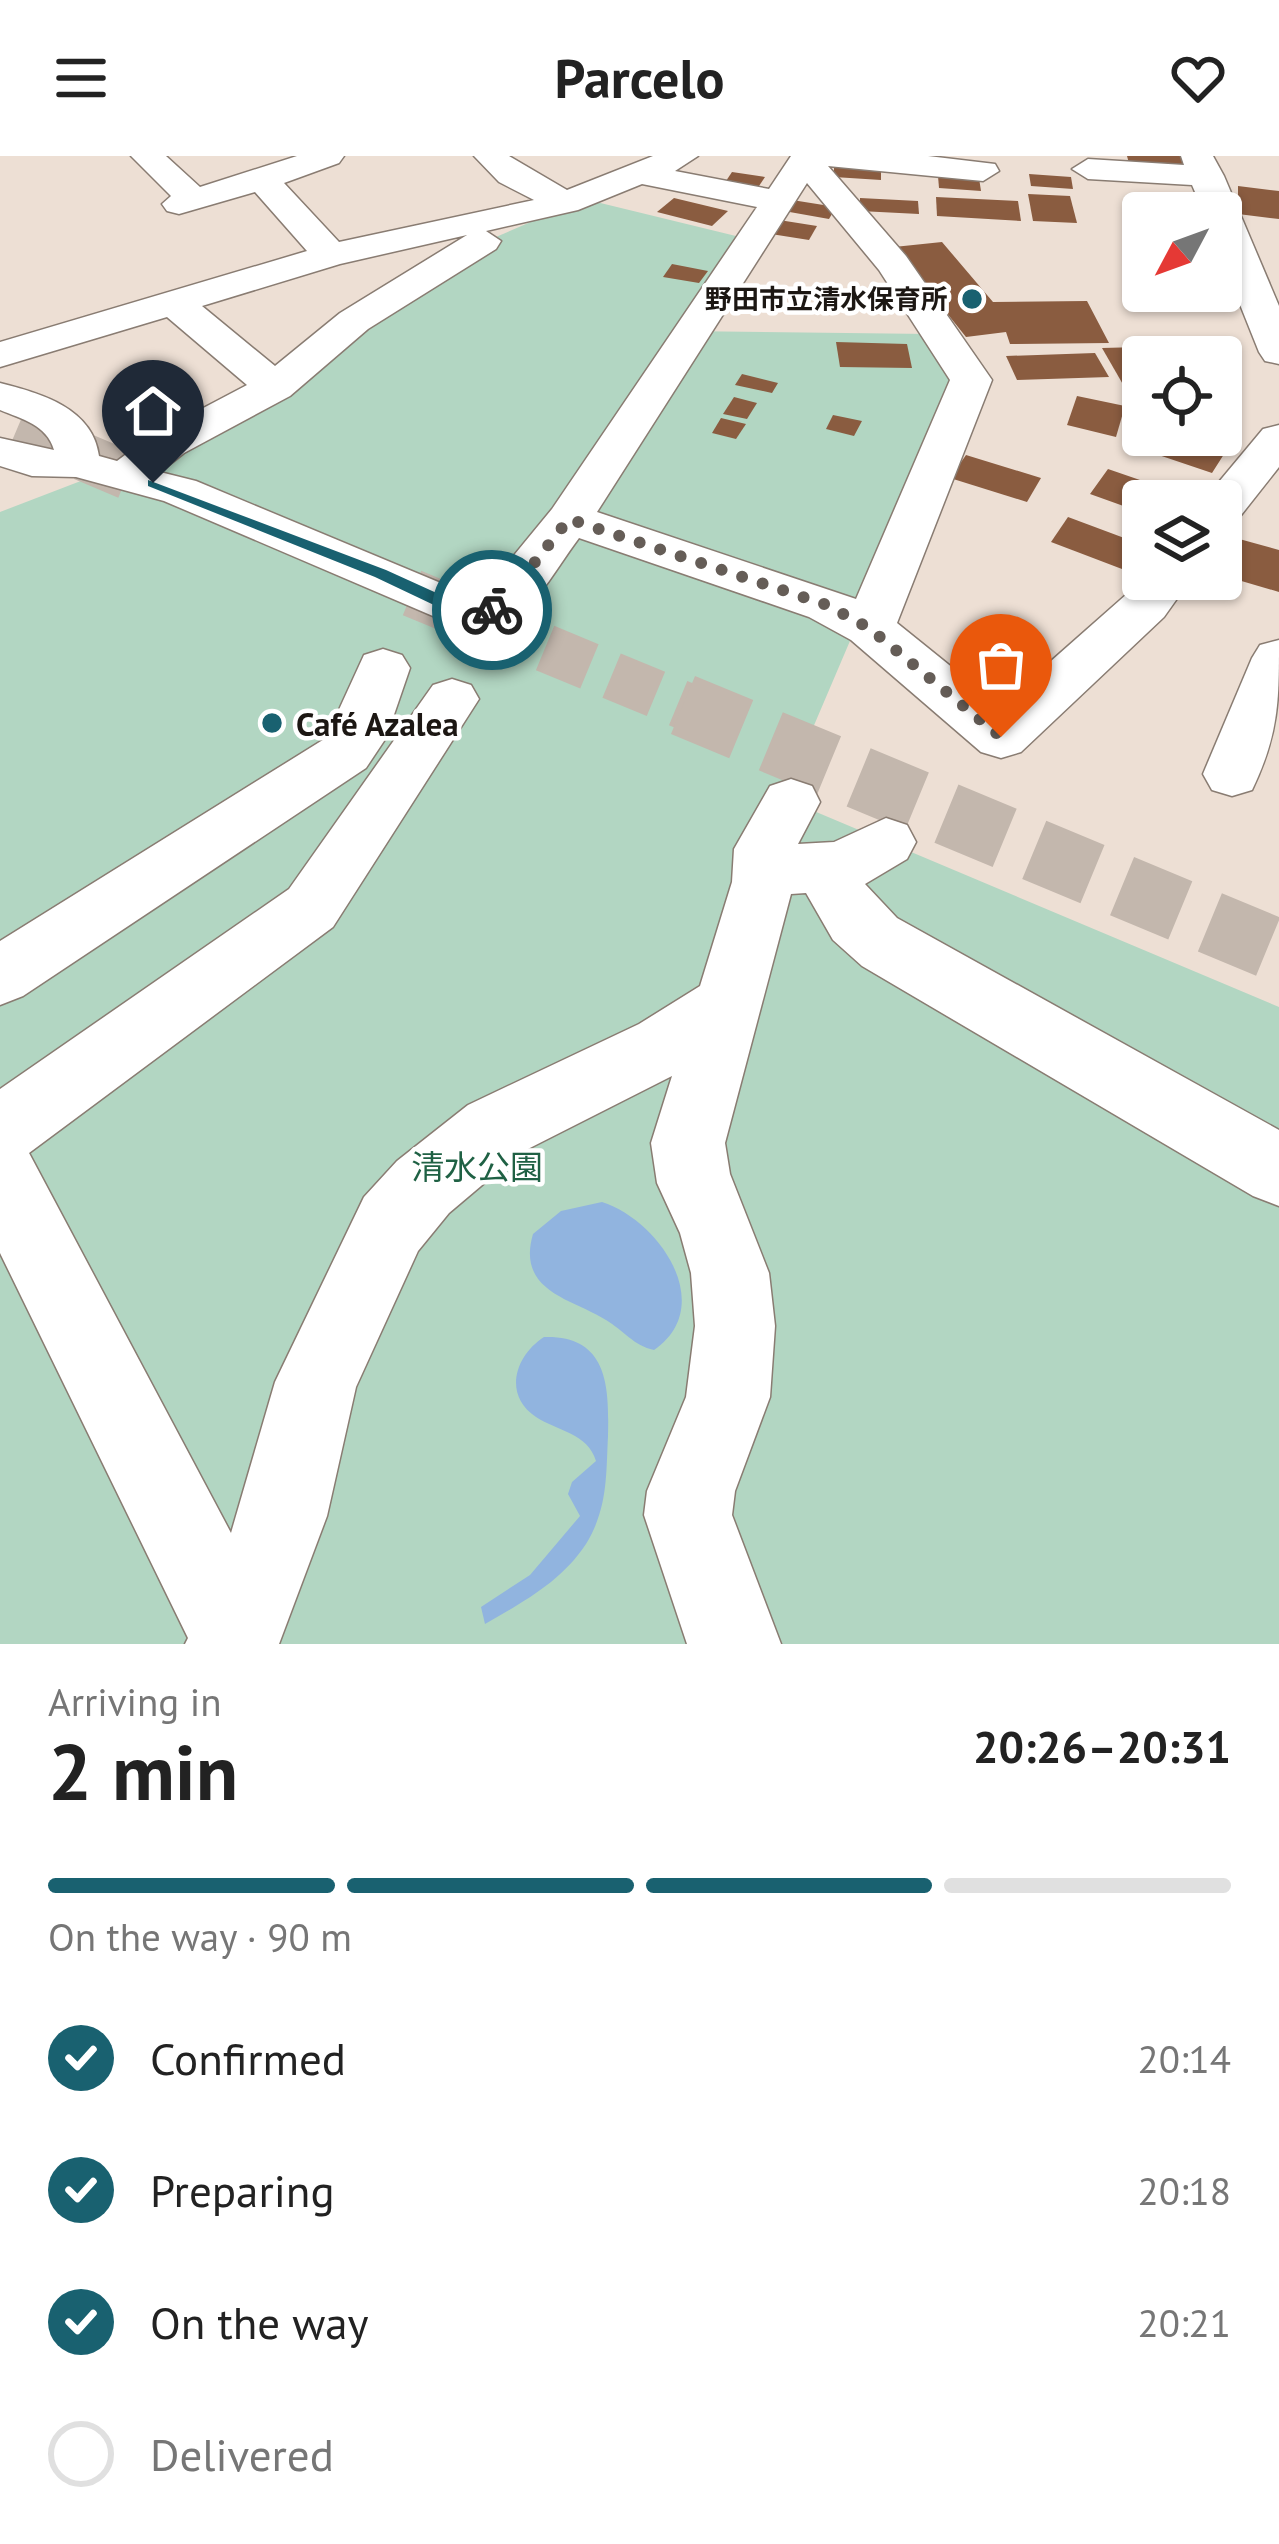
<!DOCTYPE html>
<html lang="en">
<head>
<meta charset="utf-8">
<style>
  body { margin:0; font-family:"PT Sans","Noto Sans JP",sans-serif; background:#f6f6f6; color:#222; height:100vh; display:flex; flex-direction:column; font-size:45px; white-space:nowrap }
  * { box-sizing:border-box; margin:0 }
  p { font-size:39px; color:#767676 }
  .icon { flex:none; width:66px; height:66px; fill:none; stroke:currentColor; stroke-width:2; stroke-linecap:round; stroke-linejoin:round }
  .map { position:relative; height:1488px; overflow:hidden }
  .side { display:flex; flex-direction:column; background:#fff; flex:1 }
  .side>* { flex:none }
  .needle { width:78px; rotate:229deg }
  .buttons { position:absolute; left:1122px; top:36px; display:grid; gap:24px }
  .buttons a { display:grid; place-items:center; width:120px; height:120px; border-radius:12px; background:#fff; box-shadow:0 3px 9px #0004; font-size:60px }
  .pin { position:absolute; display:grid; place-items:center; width:102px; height:102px; color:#fff; margin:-123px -51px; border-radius:50% 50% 50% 0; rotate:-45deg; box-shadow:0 0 12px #0007 }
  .pin .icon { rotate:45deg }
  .courier { position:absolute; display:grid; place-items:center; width:120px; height:120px; margin:-60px; border:9px solid #196170; border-radius:50%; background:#fff; color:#222; box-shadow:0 3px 15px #0007 }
  .head em { font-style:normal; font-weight:600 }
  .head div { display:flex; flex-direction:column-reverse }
  .head { display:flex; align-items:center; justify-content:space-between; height:204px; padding:0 48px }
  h1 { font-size:78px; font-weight:600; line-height:90px }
  .bar { display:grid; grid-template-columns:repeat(4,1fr); gap:18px 12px; align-content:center; height:144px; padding:0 48px }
  .bar i { height:15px; border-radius:9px; background:#e0e0e0 }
  .bar .active { background:#196170 }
  .bar p { grid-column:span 4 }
  ol { padding:0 48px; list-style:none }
  li { display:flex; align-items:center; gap:36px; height:132px }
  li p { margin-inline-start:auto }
  li .icon { padding:12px; border-radius:50%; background:#196170; color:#fff; stroke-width:4 }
  li:last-child { color:#767676 }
  li i { width:66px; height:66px; border:6px solid #e0e0e0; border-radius:50% }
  header { display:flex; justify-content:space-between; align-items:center; height:156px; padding:0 48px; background:#fff; font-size:54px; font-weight:600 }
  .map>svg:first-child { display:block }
  .green { fill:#b2d6c2 }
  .water { fill:#91b4df }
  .building { fill:#8a5c40 }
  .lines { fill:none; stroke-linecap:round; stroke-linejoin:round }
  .minor-tunnel-far1 { stroke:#c3b7ad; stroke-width:48; stroke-dasharray:48 24; stroke-linecap:butt }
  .minor-tunnel { stroke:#c3b7ad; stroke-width:63; stroke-dasharray:63 32; stroke-linecap:butt }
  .minor-casing { stroke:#897c72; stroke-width:3 }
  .minor { fill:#fff; fill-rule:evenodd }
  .route { fill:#196170 }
  .done { stroke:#655d57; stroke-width:12; stroke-dasharray:0 21.6 }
  .poi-dot { fill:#196170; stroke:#fff; stroke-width:4.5 }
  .labels { text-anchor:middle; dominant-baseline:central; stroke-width:9; stroke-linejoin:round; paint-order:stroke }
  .far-poi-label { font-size:27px; font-weight:bold; fill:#1c1713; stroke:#fff; text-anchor:end }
  .poi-label { font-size:33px; font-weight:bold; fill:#1c1713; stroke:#fff; text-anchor:start }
  .park-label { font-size:33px; fill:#1f6144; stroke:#fff }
</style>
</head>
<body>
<header><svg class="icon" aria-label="menu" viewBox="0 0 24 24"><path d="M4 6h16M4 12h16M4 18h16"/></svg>Parcelo<svg class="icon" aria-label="heart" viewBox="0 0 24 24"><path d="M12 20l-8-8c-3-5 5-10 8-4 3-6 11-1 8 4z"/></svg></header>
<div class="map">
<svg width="1279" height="1488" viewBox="0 0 1279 1488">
  <rect width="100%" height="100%" fill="#eddfd4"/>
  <!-- green -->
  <polygon class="green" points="584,43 740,81 682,175 930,178 960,227 783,642 1279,851 1279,1488 0,1488 0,356 211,275 489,84"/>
  <!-- water -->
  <g class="water">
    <path d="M602,1046c57,18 116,104 52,148 -20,-4 -31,-20 -48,-30 -33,-21 -90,-28 -73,-86l28,-23z"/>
    <path d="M544,1181c65,-2 65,51 64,99 -2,39 0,72 -22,108 -25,38 -63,58 -101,80l-4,-17 49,-32 50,-59 -12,-22 4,-12 24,-21c-8,-28 -39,-30 -60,-44 -34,-23 -20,-62 8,-80z"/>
  </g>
  <!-- building -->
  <g class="building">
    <polygon points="1127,0 1185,0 1191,14 1130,11"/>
    <polygon points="834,9 881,11 881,24 834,21"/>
    <polygon points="732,16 765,21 757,33 724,28"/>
    <polygon points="1029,18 1071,21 1073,33 1031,30"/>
    <polygon points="938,20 979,22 981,35 939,32"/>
    <polygon points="1238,30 1279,35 1279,63 1238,58"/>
    <polygon points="1028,38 1070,40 1077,67 1033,65"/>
    <polygon points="936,41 1018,45 1021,65 937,60"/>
    <polygon points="674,42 728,55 712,70 657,56"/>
    <polygon points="860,42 918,45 919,58 860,55"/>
    <polygon points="792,44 836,51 829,63 784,55"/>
    <polygon points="779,64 817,70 809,84 771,78"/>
    <polygon points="942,86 993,146 1087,145 1109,187 1010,188 1006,176 966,181 894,91"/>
    <polygon points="672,108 708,115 699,127 663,121"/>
    <polygon points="836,186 907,188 912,212 840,211"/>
    <polygon points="1140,191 1146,201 1143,250 1136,251 1102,192"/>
    <polygon points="1095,197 1109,221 1017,224 1006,200"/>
    <polygon points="742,218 778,227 772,237 735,229"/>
    <polygon points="1077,240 1125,250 1116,281 1067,269"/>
    <polygon points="734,241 757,247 747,263 723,258"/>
    <polygon points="833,259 862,265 854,280 826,273"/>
    <polygon points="721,262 746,268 736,283 712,277"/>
    <polygon points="1143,271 1143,279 1179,279 1226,295 1212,317 1129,289"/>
    <polygon points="966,299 1041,322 1027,346 950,322"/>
    <polygon points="1108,313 1198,344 1198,345 1143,345 1143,357 1090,338"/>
    <polygon points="1068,361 1143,389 1143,421 1051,386"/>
    <polygon points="1232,381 1279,394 1279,436 1221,419"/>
  </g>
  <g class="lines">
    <!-- minor-tunnel-far1 -->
    <g class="minor-tunnel-far1">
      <polyline points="17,273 131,321"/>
      <polyline points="412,437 690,552"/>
    </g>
    <!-- minor-tunnel -->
    <polyline class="minor-tunnel" points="683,549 1279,795"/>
    <defs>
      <g id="minor">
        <path d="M131,0h35l34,31 97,-31h47l-5,7 -55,20 55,59 195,-42 -35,-18 -25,-26h35l58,34 86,-34h45l-23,15 94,18 22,-33h137l67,8 4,7 -16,10 -155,-15 78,90 86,124 -95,243 103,83 128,-113 15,-19v5h48l-27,38 -143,135 -20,6 -20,-6 -130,-112 -42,-23 -230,-79c-38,51 -49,90 -118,90l-297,-127 -88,-24 -44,-1 -32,-10v-28l54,12c-7,-25 -32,-31 -54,-40v-27c40,10 93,25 99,73l18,5 35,-26 95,-50 -80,-68 -167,50v-25l307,-91 -52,-59 -76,22 -12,-3 -5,-7 9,-8zM807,27l72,87 71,110 -94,219 -259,-87zM642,28l115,23 -205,302 -69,84 -16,1 -271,-113 -36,-9 24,-19 106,-57 78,-67 128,-80 5,-8 -15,-10 92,-21zM467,79l-127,78 -65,53 -73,-60 138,-42z"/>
        <polygon points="1181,0 1213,0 1224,20 1279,150 1279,208 1265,205 1259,196 1221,101 1221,57 1204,57 1192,29 1088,23 1072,13 1088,3 1184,9"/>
        <polygon points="1279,269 1279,311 1238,363 1221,367 1221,345 1203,345 1263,273"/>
        <path d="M1279,484c0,60 0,94 -27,150l-20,6 -20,-6 -9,-16 49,-116 8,-13z"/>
        <polygon points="383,493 402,499 410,512 386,582 366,612 23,840 0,849 0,785 326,582 364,499"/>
        <polygon points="452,523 471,529 479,543 333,771 29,997 231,1377 275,1226 364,1041 397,1005 468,949 639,868 700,830 732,726 734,693 770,630 791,623 812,630 820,646 798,688 834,686 886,662 907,669 916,686 907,703 865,728 897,762 1279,974 1279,1050 1253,1040 862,810 833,784 806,737 791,738 725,987 730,1018 769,1117 775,1170 770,1241 735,1335 732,1359 781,1488 687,1488 644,1359 647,1335 686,1241 695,1170 691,1117 680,1077 657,1027 651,987 672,920 520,997 449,1057 418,1095 356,1231 327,1360 279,1488 185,1488 188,1482 0,1097 0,933 289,733 433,529"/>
      </g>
    </defs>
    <!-- minor casing -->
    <use href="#minor" class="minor-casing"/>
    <!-- minor -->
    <use href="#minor" class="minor"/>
  </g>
  <!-- route -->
  <polygon class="route" points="148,324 386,414 463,449 492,449 500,454 492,459 455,459 375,421 148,330"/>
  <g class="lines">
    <!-- done -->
    <polyline class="done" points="492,454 501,449 569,363 827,449 869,472 1001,581"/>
  </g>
  <!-- markers -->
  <g class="poi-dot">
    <circle cx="972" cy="143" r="12"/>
    <circle cx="272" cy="567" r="12"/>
  </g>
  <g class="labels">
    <!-- far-poi labels -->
    <g class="far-poi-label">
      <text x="948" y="143">野田市立清水保育所</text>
    </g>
    <!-- poi labels -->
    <g class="poi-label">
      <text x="296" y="567">Café Azalea</text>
    </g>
    <!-- park labels -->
    <g class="park-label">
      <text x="477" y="1010">清水公園</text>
    </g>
  </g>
</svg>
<div class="buttons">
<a><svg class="needle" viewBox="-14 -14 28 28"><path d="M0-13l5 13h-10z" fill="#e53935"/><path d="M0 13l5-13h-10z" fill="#767676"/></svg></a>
<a><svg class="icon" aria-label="locate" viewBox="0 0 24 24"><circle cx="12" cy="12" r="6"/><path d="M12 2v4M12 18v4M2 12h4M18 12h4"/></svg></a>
<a><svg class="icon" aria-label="layers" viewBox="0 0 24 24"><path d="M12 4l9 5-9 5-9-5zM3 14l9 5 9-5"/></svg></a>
</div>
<div class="pin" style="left:1001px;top:581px;background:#ea580c"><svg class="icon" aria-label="bag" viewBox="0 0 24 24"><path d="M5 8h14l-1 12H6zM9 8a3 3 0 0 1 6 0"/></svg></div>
<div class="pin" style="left:153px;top:327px;background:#1f2937"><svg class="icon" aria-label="home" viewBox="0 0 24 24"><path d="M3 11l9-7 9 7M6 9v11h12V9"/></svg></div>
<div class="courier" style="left:492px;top:454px"><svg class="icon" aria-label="bike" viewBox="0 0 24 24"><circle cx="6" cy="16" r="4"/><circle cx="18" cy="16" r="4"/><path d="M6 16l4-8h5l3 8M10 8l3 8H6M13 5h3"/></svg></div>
</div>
<section class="side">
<div class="head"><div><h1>2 min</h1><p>Arriving in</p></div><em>20:26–20:31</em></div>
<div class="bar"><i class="active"></i><i class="active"></i><i class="active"></i><i></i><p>On the way · 90 m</p></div>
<ol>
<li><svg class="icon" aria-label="check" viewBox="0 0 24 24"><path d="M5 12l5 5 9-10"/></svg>Confirmed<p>20:14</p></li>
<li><svg class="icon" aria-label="check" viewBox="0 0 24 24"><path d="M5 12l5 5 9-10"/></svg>Preparing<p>20:18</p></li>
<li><svg class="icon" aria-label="check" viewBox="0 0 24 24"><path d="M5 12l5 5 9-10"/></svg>On the way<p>20:21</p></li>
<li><i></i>Delivered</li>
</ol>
</section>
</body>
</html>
